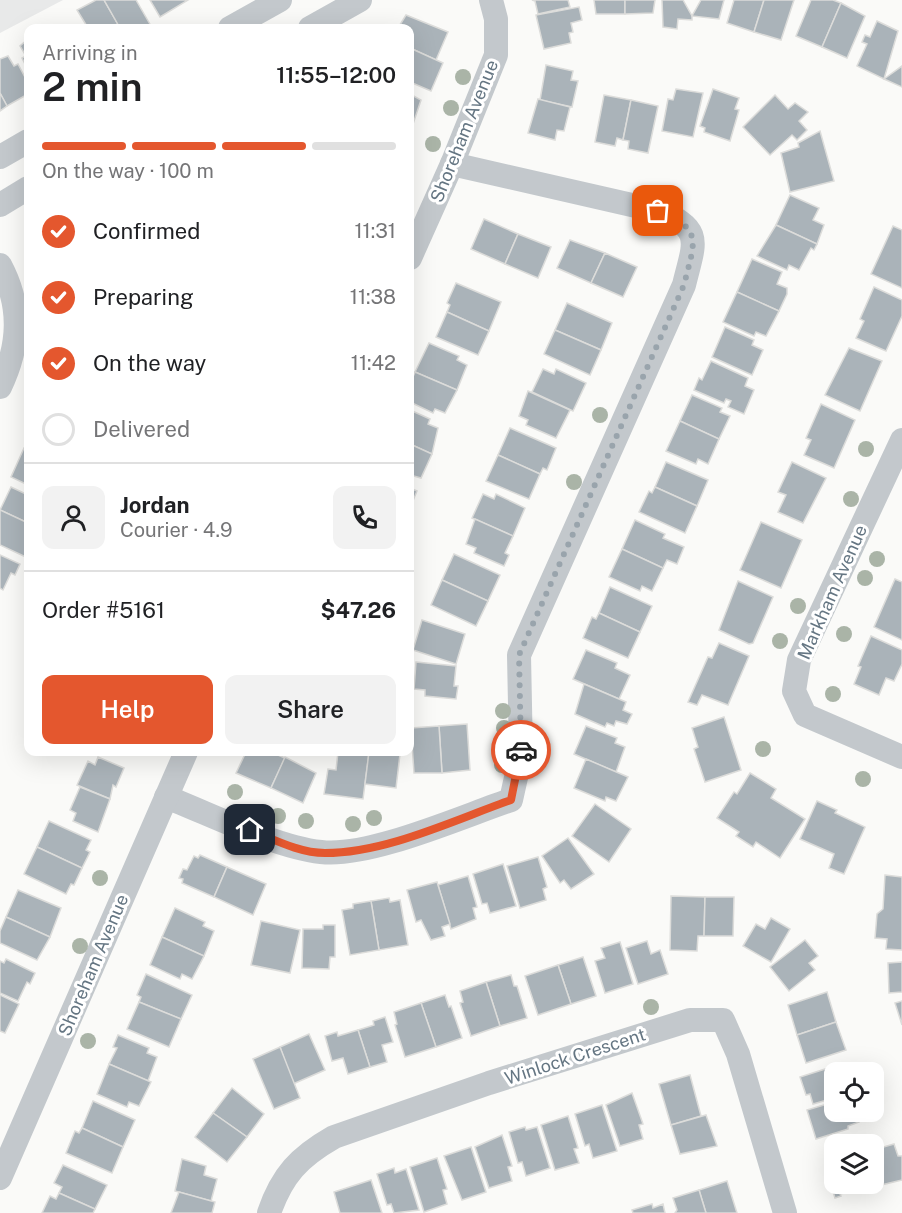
<!DOCTYPE html>
<html lang="en">
<head>
<meta charset="utf-8">
<style>
  body { margin:0; font-family:"Public Sans",sans-serif; background:#f2f2f2; color:#202124; height:100vh; display:flex; flex-direction:column; font-size:22px; white-space:nowrap }
  * { box-sizing:border-box; margin:0 }
  p { font-size:20px; color:#757577 }
  .icon { flex:none; width:33px; height:33px; fill:none; stroke:currentColor; stroke-width:2; stroke-linecap:round; stroke-linejoin:round }
  .map { position:relative; flex:1; overflow:hidden }
  .side { position:absolute; left:24px; top:24px; width:390px; height:732px; display:flex; flex-direction:column; background:#fff; border-radius:12px; box-shadow:0 6px 24px #0002 }
  .side>* { flex:none }
  .buttons { position:absolute; left:824px; top:1062px; display:grid; gap:12px }
  .buttons a { display:grid; place-items:center; width:60px; height:60px; border-radius:12px; background:#fff; box-shadow:0 6px 24px #0002; font-size:30px }
  .pin { position:absolute; display:grid; place-items:center; width:51px; height:51px; color:#fff; margin:-26px; border-radius:12px; box-shadow:0 3px 9px #0006 }
  .courier { position:absolute; display:grid; place-items:center; width:60px; height:60px; margin:-30px; border:4px solid #e4572e; border-radius:50%; background:#fff; color:#222; box-shadow:0 2px 8px #0007 }
  .headline em { font-style:normal; font-weight:600 }
  .headline div { display:flex; flex-direction:column-reverse }
  .headline { display:flex; align-items:center; justify-content:space-between; height:102px; padding:0 18px }
  h1 { font-size:39px; font-weight:600; line-height:45px }
  .bar { display:grid; grid-template-columns:repeat(4,1fr); gap:9px 6px; align-content:center; height:72px; padding:0 18px }
  .bar i { height:8px; border-radius:4px; background:#e0e0e0 }
  .bar .active { background:#e4572e }
  .bar p { grid-column:span 4 }
  .line { display:flex; align-items:center; gap:15px; padding:0 18px; border-top:2px solid #e0e0e0 }
  .line div { flex:1 }
  .round { display:grid; place-items:center; flex:none; width:63px; height:63px; border-radius:12px; background:#f2f2f2 }
  ol { padding:0 18px; list-style:none }
  li { display:flex; align-items:center; gap:18px; height:66px }
  li p { margin-inline-start:auto }
  li .icon { padding:6px; border-radius:50%; background:#e4572e; color:#fff; stroke-width:4 }
  li:last-child { color:#757577 }
  li i { width:33px; height:33px; border:3px solid #e0e0e0; border-radius:50% }
  .cta { display:flex; gap:12px; margin-top:auto; padding:12px 18px }
  .cta a { flex:1; height:69px; border-radius:12px; background:#e4572e; color:#fff; font-size:24px; font-weight:600; line-height:69px; text-align:center }
  .cta a+a { background:#f2f2f2; color:#202124 }
  .map>svg:first-child { display:block }
  .built { fill:#e8e9e9 }
  .building { fill:#aab3b9; stroke:#dcdcda; stroke-width:1.5 }
  .lines { fill:none; stroke-linecap:round; stroke-linejoin:round }
  .minor { stroke:#c3c8cc; stroke-width:24 }
  .tree { fill:#aab4a7 }
  .done { stroke:#99a4ac; stroke-width:6; stroke-dasharray:0 10.8 }
  .route { stroke:#e4572e; stroke-width:8 }
  .labels { text-anchor:middle; dominant-baseline:central; stroke-width:6; stroke-linejoin:round; paint-order:stroke }
  .street-label { font-size:18px; fill:#657683; stroke:#fff }
</style>
</head>
<body>
<div class="map">
<svg width="902" height="1213" viewBox="0 0 902 1213">
  <rect width="100%" height="100%" fill="#fafaf8"/>
  <!-- built -->
  <polygon class="built" points="0,0 63,0 0,33"/>
  <!-- building -->
  <g class="building">
    <polygon points="96,0 104,0 120,28 88,28 77,10"/>
    <polygon points="104,0 136,0 151,26 120,28"/>
    <polygon points="150,0 188,0 160,17"/>
    <polygon points="532,0 568,0 570,7 538,14 535,1"/>
    <polygon points="594,0 625,0 625,14 596,14"/>
    <polygon points="625,0 655,0 653,13 625,14"/>
    <polygon points="662,0 683,0 692,16 692,20 678,19 677,29 663,27"/>
    <polygon points="701,0 724,0 719,19 692,16"/>
    <polygon points="734,0 764,0 754,32 727,23"/>
    <polygon points="764,0 794,0 781,40 754,32"/>
    <polygon points="811,0 833,0 841,3 822,47 796,36"/>
    <polygon points="841,3 865,16 847,58 822,47"/>
    <polygon points="579,7 582,20 571,23 573,32 569,33 571,43 544,49 536,15"/>
    <polygon points="406,15 448,32 436,60 410,48 410,28 398,28"/>
    <polygon points="877,21 898,31 884,79 857,66 867,44 862,42 865,35 870,37"/>
    <polygon points="28,39 28,70 22,58 26,56 20,46"/>
    <polygon points="410,48 443,63 431,91 410,82"/>
    <polygon points="8,56 14,66 18,64 28,83 28,94 7,106 0,93 0,59"/>
    <polygon points="546,65 573,71 571,80 578,81 572,107 540,100"/>
    <polygon points="902,66 902,87 884,79"/>
    <polygon points="676,89 703,93 693,137 662,131 668,99 673,100"/>
    <polygon points="713,89 739,98 735,109 739,110 730,141 704,132 705,128 700,126"/>
    <polygon points="0,93 7,106 0,111"/>
    <polygon points="410,94 421,100 412,127 410,126"/>
    <polygon points="604,95 631,100 623,140 617,138 615,146 595,142"/>
    <polygon points="775,95 788,109 795,103 808,112 799,121 807,130 797,140 792,135 770,155 743,127"/>
    <polygon points="538,99 570,107 564,131 557,130 555,140 528,133"/>
    <polygon points="631,100 658,106 648,153 628,149 629,141 623,140"/>
    <polygon points="820,131 834,181 790,192 781,153 799,147 798,143"/>
    <polygon points="790,195 819,208 813,220 824,225 817,244 776,225"/>
    <polygon points="484,219 518,234 505,264 471,249"/>
    <polygon points="776,225 817,244 814,250 811,248 799,270 789,265 787,270 757,256"/>
    <polygon points="893,226 902,230 902,288 871,274"/>
    <polygon points="518,234 551,247 538,278 505,264"/>
    <polygon points="570,240 605,253 591,283 557,268"/>
    <polygon points="605,253 637,267 623,297 591,283"/>
    <polygon points="752,259 782,272 777,284 787,288 787,294 779,311 737,292"/>
    <polygon points="456,283 501,302 489,331 447,312 450,305 447,303"/>
    <polygon points="874,287 902,300 902,316 886,351 856,338 864,321 860,319"/>
    <polygon points="737,292 779,311 766,336 756,332 754,336 723,322"/>
    <polygon points="567,303 612,323 601,350 555,330"/>
    <polygon points="447,312 489,331 478,355 436,337"/>
    <polygon points="725,327 754,340 752,345 763,350 752,375 712,357"/>
    <polygon points="555,330 601,350 590,375 544,354"/>
    <polygon points="429,343 459,356 457,360 467,365 457,390 415,372"/>
    <polygon points="849,348 882,361 860,411 825,395"/>
    <polygon points="711,361 748,378 745,386 754,390 744,414 728,407 731,401 726,399 724,403 694,390 699,378 702,380"/>
    <polygon points="543,369 554,374 556,369 586,383 573,411 532,392"/>
    <polygon points="415,372 457,390 445,413 435,409 433,413 410,402 410,384"/>
    <polygon points="528,391 570,410 556,438 526,425 528,420 519,416"/>
    <polygon points="692,395 722,408 720,412 730,416 719,439 680,421"/>
    <polygon points="821,404 855,420 834,468 804,455 811,440 806,438"/>
    <polygon points="410,410 430,419 428,424 438,428 432,454 410,444"/>
    <polygon points="680,421 719,439 708,464 698,459 696,464 666,451"/>
    <polygon points="510,428 556,448 547,470 543,468 540,474 498,455"/>
    <polygon points="410,444 432,454 421,478 410,475"/>
    <polygon points="24,448 28,450 28,485 11,477"/>
    <polygon points="498,455 540,474 529,499 486,481"/>
    <polygon points="666,462 708,480 697,506 655,487"/>
    <polygon points="792,462 826,478 803,523 778,512 786,495 778,492"/>
    <polygon points="11,487 28,495 28,523 0,510"/>
    <polygon points="655,487 697,506 685,533 639,512 649,491 652,493"/>
    <polygon points="410,488 417,491 410,508"/>
    <polygon points="483,494 494,499 496,494 525,508 513,536 472,518"/>
    <polygon points="0,510 28,523 28,558 0,545"/>
    <polygon points="475,519 513,536 505,553 509,555 504,566 474,553 476,548 466,544"/>
    <polygon points="635,520 665,534 663,538 684,547 677,564 667,560 663,568 622,549"/>
    <polygon points="761,522 802,540 781,588 740,570"/>
    <polygon points="622,549 663,568 652,591 642,586 640,591 609,577"/>
    <polygon points="454,554 500,575 488,601 442,580"/>
    <polygon points="0,555 20,564 15,575 11,573 3,590 0,588"/>
    <polygon points="895,579 902,582 902,640 874,627"/>
    <polygon points="442,580 488,601 476,626 431,605"/>
    <polygon points="738,581 773,597 753,643 749,644 719,630"/>
    <polygon points="610,587 652,606 640,632 599,613"/>
    <polygon points="599,613 640,632 628,658 583,638 592,617 596,619"/>
    <polygon points="422,620 465,634 456,664 413,650"/>
    <polygon points="871,636 902,650 902,664 894,681 886,678 879,695 854,684 861,667 858,666"/>
    <polygon points="719,643 749,656 728,705 702,695 697,705 688,702 708,657 712,658"/>
    <polygon points="586,650 617,663 615,668 630,675 619,699 573,679"/>
    <polygon points="416,662 456,666 454,686 458,686 456,699 425,696 425,690 414,689"/>
    <polygon points="584,684 626,702 623,710 632,714 627,724 616,721 614,726 607,723 605,727 575,714"/>
    <polygon points="724,717 741,770 705,782 694,749 698,747 692,728"/>
    <polygon points="467,724 470,770 442,773 439,726"/>
    <polygon points="439,726 442,773 414,773 411,728"/>
    <polygon points="586,726 617,738 615,743 625,747 616,772 574,754"/>
    <polygon points="246,752 271,752 285,758 271,788 236,773"/>
    <polygon points="338,752 369,753 363,799 324,794 328,769 336,770"/>
    <polygon points="369,752 398,752 400,754 396,788 365,784"/>
    <polygon points="98,757 124,768 116,787 113,785 110,799 77,785 88,761 95,765"/>
    <polygon points="285,757 316,773 303,803 271,788"/>
    <polygon points="586,759 628,777 616,801 606,797 605,801 574,788"/>
    <polygon points="750,773 776,789 771,798 805,819 780,858 756,842 753,847 736,836 739,832 717,818 734,792 737,794"/>
    <polygon points="80,787 110,799 98,832 73,821 76,813 70,810"/>
    <polygon points="817,801 837,810 835,813 865,827 844,874 829,868 834,854 800,839"/>
    <polygon points="595,804 631,829 609,862 572,836"/>
    <polygon points="49,821 91,840 86,850 90,852 82,868 37,847"/>
    <polygon points="568,838 594,874 571,889 564,880 560,883 542,856"/>
    <polygon points="37,847 82,868 74,885 71,884 66,894 24,874"/>
    <polygon points="200,855 227,867 214,897 182,883 183,879 179,878 183,869 187,870 194,856 198,858"/>
    <polygon points="538,857 547,887 543,889 546,900 520,908 507,866"/>
    <polygon points="503,864 516,906 490,913 487,903 482,904 473,874"/>
    <polygon points="227,867 266,884 253,915 214,897"/>
    <polygon points="885,875 902,877 902,950 886,949 887,939 875,938 877,914 883,909"/>
    <polygon points="468,876 477,907 473,908 476,919 451,929 438,885"/>
    <polygon points="437,882 450,924 442,927 445,936 431,940 421,920 416,922 407,890"/>
    <polygon points="18,890 61,908 50,937 6,917"/>
    <polygon points="671,896 705,897 704,936 698,936 697,951 670,950"/>
    <polygon points="705,897 734,897 733,936 704,936"/>
    <polygon points="389,898 390,902 400,900 408,945 379,950 371,901"/>
    <polygon points="371,901 379,950 350,955 342,910 353,908 353,904"/>
    <polygon points="175,908 205,922 203,926 214,931 204,956 162,937"/>
    <polygon points="6,917 50,937 37,960 0,943 0,931"/>
    <polygon points="771,918 790,929 771,962 743,946 756,924 765,929"/>
    <polygon points="261,921 300,930 290,973 251,965"/>
    <polygon points="323,925 335,925 335,957 330,957 329,969 302,968 303,929 323,929"/>
    <polygon points="162,937 204,956 192,979 182,974 180,979 150,965"/>
    <polygon points="805,940 818,956 809,963 815,970 789,991 770,967"/>
    <polygon points="647,941 651,954 660,950 668,974 638,984 626,948"/>
    <polygon points="620,942 633,984 605,993 595,961 605,958 601,948"/>
    <polygon points="583,957 596,996 571,1004 558,965"/>
    <polygon points="6,959 35,973 30,984 27,982 18,1001 0,993 0,961 4,963"/>
    <polygon points="902,962 902,992 889,993 888,963"/>
    <polygon points="558,965 571,1004 538,1015 525,976"/>
    <polygon points="146,974 192,995 181,1019 139,1002 141,997 137,995"/>
    <polygon points="511,975 514,986 517,986 527,1018 500,1026 486,982"/>
    <polygon points="486,982 500,1026 471,1036 460,1003 463,1002 460,991"/>
    <polygon points="827,992 836,1022 797,1035 788,1005"/>
    <polygon points="0,995 19,1004 5,1033 0,1031"/>
    <polygon points="445,995 449,1007 451,1006 462,1038 436,1047 421,1003"/>
    <polygon points="902,1001 902,1025 895,1003"/>
    <polygon points="139,1002 181,1019 169,1047 127,1029"/>
    <polygon points="421,1003 436,1047 405,1057 395,1025 397,1024 394,1012"/>
    <polygon points="385,1017 393,1042 382,1045 387,1062 370,1067 358,1030 374,1025 373,1021"/>
    <polygon points="836,1022 846,1050 806,1063 797,1035"/>
    <polygon points="358,1030 370,1067 348,1074 343,1058 332,1061 325,1036 337,1032 338,1036"/>
    <polygon points="309,1034 325,1070 293,1084 280,1047"/>
    <polygon points="118,1035 149,1048 147,1053 157,1057 148,1081 109,1064 117,1048 113,1047"/>
    <polygon points="280,1047 300,1098 274,1109 253,1059"/>
    <polygon points="844,1063 847,1072 834,1072 834,1098 813,1104 810,1094 806,1095 800,1077"/>
    <polygon points="109,1064 151,1082 139,1106 129,1102 127,1107 97,1094"/>
    <polygon points="690,1075 701,1116 671,1125 659,1084"/>
    <polygon points="232,1088 264,1114 247,1137 213,1113"/>
    <polygon points="632,1093 643,1124 639,1125 643,1139 620,1146 606,1105"/>
    <polygon points="93,1101 135,1120 123,1147 82,1128"/>
    <polygon points="834,1102 834,1112 856,1112 859,1122 848,1126 848,1129 816,1139 807,1110"/>
    <polygon points="602,1105 617,1151 593,1158 589,1144 585,1146 575,1114"/>
    <polygon points="213,1113 247,1137 227,1162 195,1137"/>
    <polygon points="706,1115 717,1146 680,1154 671,1125"/>
    <polygon points="568,1116 578,1148 574,1149 579,1163 555,1170 541,1125"/>
    <polygon points="525,1127 526,1130 537,1127 550,1168 526,1176 522,1162 518,1163 509,1132"/>
    <polygon points="82,1128 123,1147 112,1173 66,1153 75,1131 79,1133"/>
    <polygon points="502,1135 512,1166 508,1167 512,1181 489,1188 475,1147"/>
    <polygon points="894,1144 898,1156 902,1156 902,1180 877,1186 873,1175 873,1150"/>
    <polygon points="471,1147 486,1192 462,1200 444,1156"/>
    <polygon points="437,1158 447,1189 443,1190 447,1204 424,1212 410,1167"/>
    <polygon points="182,1159 206,1166 204,1175 217,1179 211,1201 175,1191"/>
    <polygon points="834,1163 834,1184 872,1185 840,1194 841,1196 835,1198 825,1166"/>
    <polygon points="63,1165 107,1185 95,1209 59,1193 62,1187 54,1183"/>
    <polygon points="394,1168 395,1173 406,1169 419,1210 394,1213 391,1204 387,1205 377,1174"/>
    <polygon points="371,1180 382,1213 340,1213 334,1192"/>
    <polygon points="727,1181 737,1213 706,1213 699,1190"/>
    <polygon points="699,1190 706,1213 675,1213 677,1210 673,1198"/>
    <polygon points="179,1192 215,1202 212,1213 171,1213"/>
    <polygon points="59,1193 95,1209 93,1213 42,1213 50,1196 56,1199"/>
    <polygon points="652,1204 653,1208 663,1204 665,1213 633,1213 632,1210"/>
  </g>
  <g class="lines">
    <!-- minor -->
    <g class="minor">
      <polyline points="230,28 280,0"/>
      <polyline points="310,28 360,0"/>
      <polyline points="0,157 28,141"/>
      <polyline points="0,205 28,188"/>
      <polyline points="410,258 452,164 496,55 496,19 491,0"/>
      <path d="M0,265c22,41 20,80 0,122"/>
      <polyline points="902,440 799,660 794,691 805,715 902,757"/>
      <path d="M166,797c44,17 109,50 155,55 48,6 142,-36 190,-52l10,-45 -2,-100 165,-370c10,-42 21,-56 -26,-74l-206,-47"/>
      <polyline points="0,1178 186,752"/>
      <path d="M269,1213c13,-38 30,-56 65,-76l155,-54 201,-63h33l15,34 47,159"/>
    </g>
  </g>
  <!-- trees -->
  <g class="tree">
    <circle cx="463" cy="77" r="8"/>
    <circle cx="451" cy="108" r="8"/>
    <circle cx="433" cy="144" r="8"/>
    <circle cx="600" cy="415" r="8"/>
    <circle cx="866" cy="449" r="8"/>
    <circle cx="574" cy="482" r="8"/>
    <circle cx="851" cy="499" r="8"/>
    <circle cx="877" cy="559" r="8"/>
    <circle cx="865" cy="578" r="8"/>
    <circle cx="798" cy="606" r="8"/>
    <circle cx="844" cy="634" r="8"/>
    <circle cx="780" cy="641" r="8"/>
    <circle cx="833" cy="694" r="8"/>
    <circle cx="503" cy="711" r="8"/>
    <circle cx="504" cy="728" r="8"/>
    <circle cx="502" cy="748" r="8"/>
    <circle cx="763" cy="749" r="8"/>
    <circle cx="502" cy="765" r="8"/>
    <circle cx="863" cy="779" r="8"/>
    <circle cx="235" cy="792" r="8"/>
    <circle cx="278" cy="816" r="8"/>
    <circle cx="374" cy="818" r="8"/>
    <circle cx="306" cy="821" r="8"/>
    <circle cx="353" cy="824" r="8"/>
    <circle cx="100" cy="878" r="8"/>
    <circle cx="80" cy="946" r="8"/>
    <circle cx="651" cy="1007" r="8"/>
    <circle cx="88" cy="1041" r="8"/>
  </g>
  <g class="lines">
    <!-- done -->
    <path class="done" d="M521,750l-2,-95 165,-370c10,-42 21,-56 -26,-74"/>
    <!-- route -->
    <path class="route" d="M250,830c23,9 49,23 75,23 61,0 129,-33 186,-53l10,-50"/>
  </g>
  <g class="labels">
    <!-- street labels -->
    <g class="street-label">
      <text transform="translate(464 131) rotate(-68)">Shoreham Avenue</text>
      <text transform="translate(832 592) rotate(-66)">Markham Avenue</text>
      <text transform="translate(93 965) rotate(-67)">Shoreham Avenue</text>
      <text transform="translate(575 1056) rotate(-18)">Winlock Crescent</text>
    </g>
  </g>
</svg>
<div class="buttons">
<a><svg class="icon" aria-label="locate" viewBox="0 0 24 24"><circle cx="12" cy="12" r="6"/><path d="M12 2v4M12 18v4M2 12h4M18 12h4"/></svg></a>
<a><svg class="icon" aria-label="layers" viewBox="0 0 24 24"><path d="M12 4l9 5-9 5-9-5zM3 14l9 5 9-5"/></svg></a>
</div>
<div class="pin" style="left:658px;top:211px;background:#ea580c"><svg class="icon" aria-label="bag" viewBox="0 0 24 24"><path d="M5 8h14l-1 12H6zM9 8a3 3 0 0 1 6 0"/></svg></div>
<div class="pin" style="left:250px;top:830px;background:#1f2937"><svg class="icon" aria-label="home" viewBox="0 0 24 24"><path d="M3 11l9-7 9 7M6 9v11h12V9"/></svg></div>
<div class="courier" style="left:521px;top:750px"><svg class="icon" aria-label="car" viewBox="0 0 24 24"><path d="M5 17H2v-5l4-1 3-4h7l3 4 3 1v5h-3M9 17h6M6 11h13"/><circle cx="7" cy="17" r="2"/><circle cx="17" cy="17" r="2"/></svg></div>
<section class="side">
<div class="headline"><div><h1>2 min</h1><p>Arriving in</p></div><em>11:55–12:00</em></div>
<div class="bar"><i class="active"></i><i class="active"></i><i class="active"></i><i></i><p>On the way · 100 m</p></div>
<ol>
<li><svg class="icon" aria-label="check" viewBox="0 0 24 24"><path d="M5 12l5 5 9-10"/></svg>Confirmed<p>11:31</p></li>
<li><svg class="icon" aria-label="check" viewBox="0 0 24 24"><path d="M5 12l5 5 9-10"/></svg>Preparing<p>11:38</p></li>
<li><svg class="icon" aria-label="check" viewBox="0 0 24 24"><path d="M5 12l5 5 9-10"/></svg>On the way<p>11:42</p></li>
<li><i></i>Delivered</li>
</ol>
<div class="line" style="height:108px"><a class="round"><svg class="icon" aria-label="person" viewBox="0 0 24 24"><circle cx="12" cy="8" r="4"/><path d="M4 21q1-7 8-7t8 7"/></svg></a><div><b>Jordan</b><p>Courier · 4.9</p></div><a class="round"><svg class="icon" aria-label="phone" viewBox="0 0 24 24"><path d="M5 4h4l2 5-3 2q2 4 5 5l2-3 5 2v4C11 20 4 13 5 4z"/></svg></a></div>
<div class="line" style="height:78px"><div>Order #5161</div><b>$47.26</b></div>
<div class="cta"><a>Help</a><a>Share</a></div>
</section>
</div>
</body>
</html>
